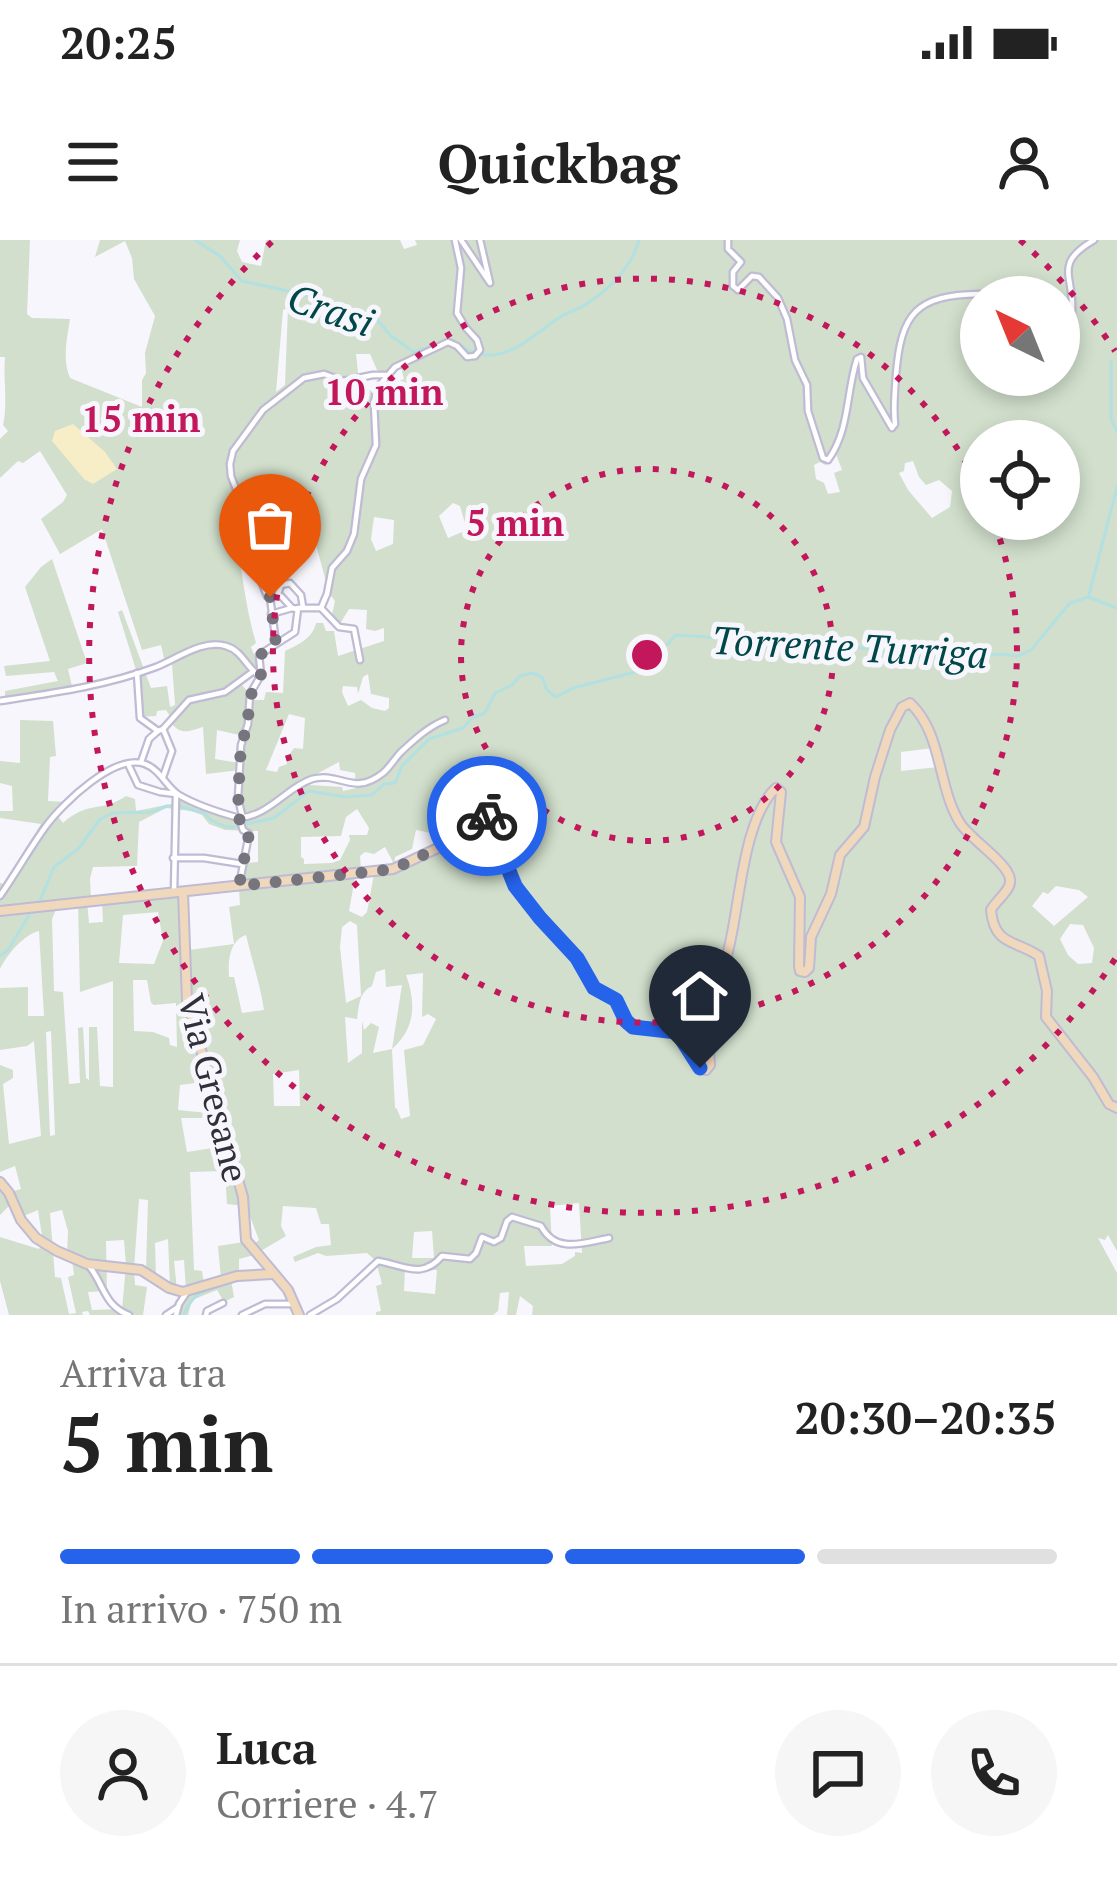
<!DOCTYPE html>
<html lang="it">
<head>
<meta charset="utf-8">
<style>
  body { margin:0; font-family:"PT Serif",serif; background:#f6f6f6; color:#222; height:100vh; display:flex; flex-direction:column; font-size:45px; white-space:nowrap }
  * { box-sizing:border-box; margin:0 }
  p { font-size:39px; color:#767676 }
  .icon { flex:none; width:66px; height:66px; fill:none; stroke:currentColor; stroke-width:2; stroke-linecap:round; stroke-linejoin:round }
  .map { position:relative; height:1075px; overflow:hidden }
  .drawer { display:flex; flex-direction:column; background:#fff; flex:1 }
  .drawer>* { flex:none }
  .needle { width:78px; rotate:317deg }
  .tools { position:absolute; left:960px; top:36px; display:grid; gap:24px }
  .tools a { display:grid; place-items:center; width:120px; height:120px; border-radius:50%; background:#fff; box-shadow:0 6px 18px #0003; font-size:60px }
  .pin { position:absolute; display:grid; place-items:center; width:102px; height:102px; color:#fff; margin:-123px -51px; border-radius:50% 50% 50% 0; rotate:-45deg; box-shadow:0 0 12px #0007 }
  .pin .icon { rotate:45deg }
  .courier { position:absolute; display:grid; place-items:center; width:120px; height:120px; margin:-60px; border:9px solid #2563eb; border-radius:50%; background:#fff; color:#222; box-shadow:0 3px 15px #0007 }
  .overview em { font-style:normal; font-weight:600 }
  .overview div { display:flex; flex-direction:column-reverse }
  .overview { display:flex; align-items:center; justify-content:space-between; height:204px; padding:0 60px }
  h1 { font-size:78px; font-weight:600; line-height:90px }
  .bar { display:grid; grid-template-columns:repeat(4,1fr); gap:18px 12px; align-content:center; height:144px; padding:0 60px }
  .bar i { height:15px; border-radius:9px; background:#e0e0e0 }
  .bar .on { background:#2563eb }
  .bar p { grid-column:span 4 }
  .line { display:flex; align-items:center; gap:30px; padding:0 60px; border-top:3px solid #e0e0e0 }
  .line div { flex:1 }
  .round { display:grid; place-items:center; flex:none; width:126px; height:126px; border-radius:63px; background:#f6f6f6 }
  .status { display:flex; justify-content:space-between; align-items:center; height:84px; padding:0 60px; background:#fff; direction:ltr }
  .status svg { height:33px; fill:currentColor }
  header { display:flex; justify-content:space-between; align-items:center; height:156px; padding:0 60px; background:#fff; font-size:54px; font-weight:600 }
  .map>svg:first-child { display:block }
  .green { fill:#d1dfcc; fill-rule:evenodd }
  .sand { fill:#f7eec8 }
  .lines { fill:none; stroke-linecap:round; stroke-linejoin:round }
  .stream { stroke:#b3e0e1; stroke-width:3 }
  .street-casing { stroke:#bfbbd4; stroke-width:9 }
  .secondary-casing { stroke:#bfbbd4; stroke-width:12 }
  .street { stroke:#fff; stroke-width:4.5 }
  .secondary { stroke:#f0d8bc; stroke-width:8 }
  .done { stroke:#76757e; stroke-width:12; stroke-dasharray:0 21.6 }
  .route { stroke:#2563eb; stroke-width:15 }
  .ring { fill:none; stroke:#c2185b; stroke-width:6; stroke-dasharray:6 12 }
  .labels { text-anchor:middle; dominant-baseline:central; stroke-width:10; stroke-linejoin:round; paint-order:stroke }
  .street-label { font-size:36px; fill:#31303a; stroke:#f7f6fc }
  .water-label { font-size:39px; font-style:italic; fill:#004749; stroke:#f7f6fc }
  .centre { fill:#c2185b; stroke:#f7f6fc; stroke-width:6 }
  .ring-label { font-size:36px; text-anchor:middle; font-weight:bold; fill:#c2185b; stroke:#f7f6fc; stroke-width:10; stroke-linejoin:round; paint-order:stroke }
</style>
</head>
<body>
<div class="status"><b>20:25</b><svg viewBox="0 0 49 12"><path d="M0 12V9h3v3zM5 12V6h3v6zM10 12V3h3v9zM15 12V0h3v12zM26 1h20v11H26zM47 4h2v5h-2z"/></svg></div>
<header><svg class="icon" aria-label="menu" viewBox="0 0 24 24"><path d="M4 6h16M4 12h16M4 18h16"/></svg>Quickbag<svg class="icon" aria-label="person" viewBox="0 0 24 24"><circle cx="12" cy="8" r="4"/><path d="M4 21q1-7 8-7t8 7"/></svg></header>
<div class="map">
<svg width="1117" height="1075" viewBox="0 0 1117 1075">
  <rect width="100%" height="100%" fill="#f7f6fc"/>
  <!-- green -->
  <g class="green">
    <path d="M0,0h30l-3,74 5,4 38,1c-3,19 -8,41 0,59l72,29v-27l4,-7 -1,-20 10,-37 -21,-37 -2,-21 -7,-17 -30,16 5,-17h140l-3,11 5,11 19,4 5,-26h134l4,9 13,-4 -2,-5h702v1011l-9,-16 -3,5 -7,-2 19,35v42h-585l1,-9 -13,-10 -4,19h-9l2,-23 -9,1 -2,18 -5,4h-117v-3l5,-1 -5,-25 6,-2 -6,-23 -9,-8 -41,3 -8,-3 -23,9 -2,-5 23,-10 15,-2 -2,-21h-8l-5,-16 -33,-2 -2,20 5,10 -32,19 -15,4v18l-8,3 3,17 -10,5 -7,-12 -25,10 -4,15h-10l8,-25 -2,-30 -10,1 3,29 -7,-3 -2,-48 -13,4 1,34 -10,-7 2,-70 -9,-1 -5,69 1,17 12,2 -4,28h-53l-2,-4 -6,1 1,3h-74l-9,-34v-44l39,12 4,-7 -5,-32 -17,7 -7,-16 -14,14v-29l6,7 15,-4 -6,-23 -15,6v-107l13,5v8l-10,6 6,60 32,-8 -7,-95 -7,5 -27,4v-62l28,-1v29h16l-5,-85c-15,3 -33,25 -39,38v-86l4,1 37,-60 -41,-6v-7h13l-1,-25 -12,-3v-22l20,2v-43l33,1 3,35 -6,1 -2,44 21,1 -13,12 7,9c25,-23 39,-10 63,-27l9,3 1,12 40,-8 1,-8 58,23 8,-4 -3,-8v-36l-34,4 -3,-47c-16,5 -22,8 -33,-5l2,-3 -6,-9 -9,1 -1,5 -18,1 -1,-44 -19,-61 4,-2 29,78 16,-2 3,21 5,-2 -3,-41 -6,3 -5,-22 -19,5 -40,-121 -42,25 -19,-35 22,-17 4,-7 -27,-44 -17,12 -5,-2 -18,17v-39l8,-8 -5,-6c5,-23 0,-44 2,-68h-5zM981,57h78v78h-78zM288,68l-3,77 -9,7 7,-82zM356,114h14l7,16 9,5 15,-8 3,12 -9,4 -3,16 -17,-1 1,-8 -16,1zM981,201h78v78h-78zM832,213l4,1 6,16 -8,3 6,19 -12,2 -4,-11 -8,-4 -2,-14 6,-3 7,4 -3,-5zM913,221l6,16 7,8 13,-5 13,11 -2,16 -18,11 -24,-28 -9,-17 5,-2 1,-8zM261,250l18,58 36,-7 14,52 6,8 -3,14 8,9 9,-15 18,1 -1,19 9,2 9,-3v13l-46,15 -4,-25h-8l-3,-8h-7c-3,15 -18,22 -31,28l-2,42 -17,-1 -2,8h-13v-5l-12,-13 16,-9 5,4 -2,-18 -3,-2 -4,-10 5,-4c-12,-40 -14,-79 -23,-120l15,-4 -9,-27zM453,263l7,3 7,24 -19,8 -9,-22zM374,277l20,3 -1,24 -17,7 -5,-12zM368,434l3,20 18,4v10l-4,3 -13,-3 -11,-8 -13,6 -6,-14 1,-6 14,1 1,7 5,-17zM289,474l16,4 -2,31 -9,-1 -7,10v6l-8,3 -2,5 -11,-2zM217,490l27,6 -5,27 -24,-4zM933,508l5,19 -37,4v-19zM339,522l1,8 15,3 1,15 -13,3 -1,-4 -33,-2v-7zM501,546l7,10 -2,11 5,3 -2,21 -14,1 -10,-22 9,-22zM166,568l25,3 11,4 7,9 16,6 33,1v31l-14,1 -3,21 -139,14 1,24 -14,1 -2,-23 4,-1 -1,-20 3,-12 44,-1 2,-44zM357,569l12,19 -2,7h-18l1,5 -10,20 -8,3 -28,1v-5l-3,-2v-20l40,-1 5,-19zM416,590l15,3 2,-2 12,6 -7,12 -64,25 -7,38 -5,5 -13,-6 7,-39 5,-1 -1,-15 5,-4 9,2 11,-7 9,17 1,-7 17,-8zM1056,646l23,4 9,7 -34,29 -22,-20 11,-14 5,2zM239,649l1,16 -11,2 5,37 -45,6 -2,-54zM78,661l2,91 33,-11v106l-13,-1 -3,-59h-8v53l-3,-2 -3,-51 -5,1 2,55 -11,1 -6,-92 -9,-1 -2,-72 7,-17zM158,672l5,29 -9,23 -35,-1 4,-48zM350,681l7,4 4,71 -15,7 -6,-56 2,-20zM1070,684l13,1 11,23 -2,15 -14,1 -10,-9 -8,-16zM246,695c6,26 14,48 18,75l-22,3 -8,-36h-5c-1,-16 0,-36 17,-42zM385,729l1,18 16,-2 -10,64 -19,4 6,-26 -8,-4 -7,7 -2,-9v32l-14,10 -3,-46 12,2c2,-13 2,-27 15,-33l4,-14zM423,733l-1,44 6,-3 8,5 -13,26 -19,5 6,66 -9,3 -4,-10 -2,-1 -3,-59c24,-21 24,-47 14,-74zM133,740h14l4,23 3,2 22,-2 1,44 -7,-2 -1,-7 -16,-6 -19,-1zM51,791l4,104 -5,1 -4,-104zM299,830l1,36h-26l-1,-32zM211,841l6,33 -39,-4 2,-25zM181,878h37l7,28 -38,6zM225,931l2,33 19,2 13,34 -10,8 -5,-6 -26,4 3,33 -17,5 -2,-13 -8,-1 -4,-98zM579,963l3,50 -7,-1v4l-13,8 -36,2 -2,-20h28l-2,-40zM62,970l6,21 -1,25 5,3 2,16 -6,2 8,36 -7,1 -8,-36 -6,-1 -5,-64zM432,991l2,27h-22l2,-26zM124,1000l2,26 -4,43 -30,1 -4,-18 19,-1 -1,-50zM405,1029l32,1 -2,24 -31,-3z"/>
    <polygon points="52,319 87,423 68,429 73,451 5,461 5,451 58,441 54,432 6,436 4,426 50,421 25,347 41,327"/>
  </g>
  <!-- sand -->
  <polygon class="sand" points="73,184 105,212 117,229 93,244 84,239 52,201 55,191"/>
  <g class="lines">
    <!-- stream -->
    <g class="stream">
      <path d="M195,0l25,16 22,25 64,14 69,22 15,18 24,17 37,-13c14,10 25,18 43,16 26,-4 45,-24 66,-38 8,-5 17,-7 25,-12 25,-16 46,-37 54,-65"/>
      <polyline points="1111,121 1111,179 1117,191"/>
      <polyline points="1089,355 1117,247"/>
      <polyline points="39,663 54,627 79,608 100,579 113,573 151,572 167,566 182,567 204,573 211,580 226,587 233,587 274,578 309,551 345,557 372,555 384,544 395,543 402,526 429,499 463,488 472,478 485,473 495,453 512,445 520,436 532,433 542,437 547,450 556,457 573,448 643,430 676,395 855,407 906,416 954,419 999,414 1018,416 1031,410 1070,363 1088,357 1117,368"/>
      <polyline points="0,716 8,710 32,670"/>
      <path d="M184,1075c9,-24 21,-24 44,-32"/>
    </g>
    <defs>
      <g id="street">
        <polyline points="461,0 490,43 480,0"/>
        <path d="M728,0v9l13,13 -8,10v14l5,4 14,-14 7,1 19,21 9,21 8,41 12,25 1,26 15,47 5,2c22,-30 18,-68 29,-101l4,-2 2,21 29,50 3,-4c-2,-17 0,-33 1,-49 5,-62 20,-80 84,-81l3,3"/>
        <path d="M1059,110c6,-12 13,-26 13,-39 2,-36 -19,-47 22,-71"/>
        <polyline points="278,354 281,345 290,343 301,355 303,367"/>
        <polyline points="270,357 276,403"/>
        <polyline points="321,368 339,387 354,389 360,420"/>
        <polyline points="297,369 292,368 281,356 267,356 258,333 252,290 231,236 230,224 233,211 263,170 304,138 324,134 343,141 373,135 386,135"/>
        <polyline points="271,374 292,368"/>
        <polyline points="137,433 140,478 158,491 163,489 172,511 163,537"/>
        <path d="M0,461c53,-8 105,-15 156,-34 21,-8 46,-28 70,-21 17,5 21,23 35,31"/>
        <polyline points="163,489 189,460 225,452 251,433"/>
        <polyline points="141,522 149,499 158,491"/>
        <polyline points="129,526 138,545 160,552 176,554"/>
        <path d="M239,578c30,-2 48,-31 73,-39 28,-8 41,18 71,-6 7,-6 12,-15 18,-21 14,-13 27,-25 44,-32"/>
        <polyline points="173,618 204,618 242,624"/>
        <polyline points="239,646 249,594 243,590 239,578 242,575 238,558 241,505 248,484 250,454 261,435 259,415 295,392 298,368 321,368 327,354 332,328 347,311 354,294 361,239 376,205 374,163 377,148 395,127 448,102 457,106 467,117 475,116 480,110 477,100 466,88 457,73 461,28 455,0"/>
        <polyline points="174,652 176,556"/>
        <path d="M0,656c16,-23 30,-48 46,-70 17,-23 69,-73 99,-62 16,6 21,23 34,31 17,10 42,18 60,23"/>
        <path d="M89,1026c15,18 15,40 40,49"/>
        <polyline points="166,1075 178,1067"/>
        <polyline points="176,1075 179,1064 187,1052"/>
        <polyline points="206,1075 207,1071 223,1063"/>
        <polyline points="242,1075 265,1064 294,1064"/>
        <path d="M310,1075l27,-16 41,-38c25,4 44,19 64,-5l28,3 6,-6 6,-16 12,5 7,-4 6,-17 5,-4 29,9c15,28 42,17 68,12"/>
      </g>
      <g id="secondary">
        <polyline points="183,652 187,761 243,957 246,1000 288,1050 299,1075"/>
        <path d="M0,671l393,-42 47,-22 15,-24 25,-22 41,93 61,70 12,24 22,12 15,25 46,7 23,36 6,2 4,-5 -5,-68 3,-4 4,1 11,34h6c0,-9 -6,-16 -8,-25 -3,-23 6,-43 10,-65 9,-41 14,-122 45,-150l5,4 -5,50 24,55 -1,69 1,5 5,1 4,-4 2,-31 20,-43 9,-39 24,-28 11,-50 15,-47 12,-23 8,-4c33,31 27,83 50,120 10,16 48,40 50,56 2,11 -14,21 -19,31 3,36 25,30 48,46l8,35 -1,26 47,60 16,27 8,4"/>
        <polyline points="0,942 9,953 21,980 36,998 57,1011 87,1024 141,1030 169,1048 183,1052 237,1036 272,1034"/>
      </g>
    </defs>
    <!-- street casing -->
    <use href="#street" class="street-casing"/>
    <!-- secondary casing -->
    <use href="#secondary" class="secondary-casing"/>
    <!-- street -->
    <use href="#street" class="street"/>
    <!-- secondary -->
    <use href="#secondary" class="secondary"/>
  </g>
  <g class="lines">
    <!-- done -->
    <polyline class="done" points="270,357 276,404 260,415 261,437 249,458 248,484 241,505 238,558 242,575 239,578 243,590 249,594 239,646 386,630 400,626 440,607 455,583 478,562 482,562 487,576"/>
    <!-- route -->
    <polyline class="route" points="487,576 515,646 540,678 577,718 594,748 616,760 626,781 633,787 677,792 700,828"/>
  </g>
  <!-- distance rings -->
  <g class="ring">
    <circle cx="647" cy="415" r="186"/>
    <path d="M994 282A372 372 0 1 1 980 249"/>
    <path d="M1115 719A558 558 0 1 1 274 0M1020 0A558 558 0 0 1 1115 111"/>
  </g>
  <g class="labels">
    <!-- street labels -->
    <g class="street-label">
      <text transform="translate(214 848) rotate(76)">Via Gresane</text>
    </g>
    <!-- water labels -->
    <g class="water-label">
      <text transform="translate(331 69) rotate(19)">Crasi</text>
      <text transform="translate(850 406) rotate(3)">Torrente Turriga</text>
    </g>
  </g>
  <circle cx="647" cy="415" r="18" class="centre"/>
  <g class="ring-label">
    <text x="384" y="165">10 min</text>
    <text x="141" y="192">15 min</text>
    <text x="515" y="296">5 min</text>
  </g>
</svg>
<div class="tools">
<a><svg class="needle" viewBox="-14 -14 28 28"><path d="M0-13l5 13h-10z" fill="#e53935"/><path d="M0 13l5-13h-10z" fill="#767676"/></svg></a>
<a><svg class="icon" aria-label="locate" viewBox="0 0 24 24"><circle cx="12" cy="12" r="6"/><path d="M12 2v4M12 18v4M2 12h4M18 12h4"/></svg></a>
</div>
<div class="pin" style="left:270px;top:357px;background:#ea580c"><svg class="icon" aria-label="bag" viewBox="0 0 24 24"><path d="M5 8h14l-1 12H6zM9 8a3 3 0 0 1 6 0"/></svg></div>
<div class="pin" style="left:700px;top:828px;background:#1f2937"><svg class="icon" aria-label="home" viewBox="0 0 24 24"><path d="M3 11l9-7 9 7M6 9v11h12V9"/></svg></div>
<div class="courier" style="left:487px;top:576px"><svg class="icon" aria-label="bike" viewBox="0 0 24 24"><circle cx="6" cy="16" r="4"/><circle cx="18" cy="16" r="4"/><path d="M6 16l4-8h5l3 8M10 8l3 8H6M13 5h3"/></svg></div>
</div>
<section class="drawer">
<div class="overview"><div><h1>5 min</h1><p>Arriva tra</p></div><em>20:30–20:35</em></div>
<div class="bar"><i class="on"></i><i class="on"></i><i class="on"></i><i></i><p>In arrivo · 750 m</p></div>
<div class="line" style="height:216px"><a class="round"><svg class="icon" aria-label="person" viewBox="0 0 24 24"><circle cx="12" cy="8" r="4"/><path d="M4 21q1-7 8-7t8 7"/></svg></a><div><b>Luca</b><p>Corriere · 4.7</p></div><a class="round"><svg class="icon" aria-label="chat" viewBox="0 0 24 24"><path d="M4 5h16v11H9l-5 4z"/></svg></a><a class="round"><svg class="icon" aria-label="phone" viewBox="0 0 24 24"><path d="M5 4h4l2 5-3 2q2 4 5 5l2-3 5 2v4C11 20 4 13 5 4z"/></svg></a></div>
</section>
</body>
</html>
